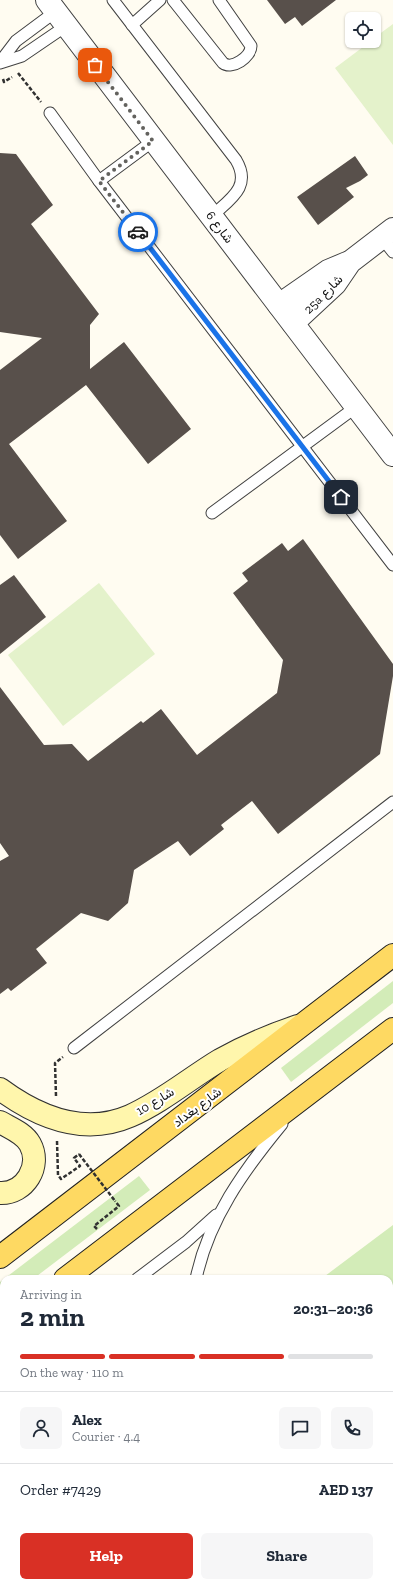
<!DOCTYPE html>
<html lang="en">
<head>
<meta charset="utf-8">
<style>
  body { margin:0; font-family:"Zilla Slab",Vazirmatn,serif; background:#f6f6f7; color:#1f2937; height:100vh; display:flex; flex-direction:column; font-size:15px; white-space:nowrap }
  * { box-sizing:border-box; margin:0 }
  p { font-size:13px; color:#747a83 }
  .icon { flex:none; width:22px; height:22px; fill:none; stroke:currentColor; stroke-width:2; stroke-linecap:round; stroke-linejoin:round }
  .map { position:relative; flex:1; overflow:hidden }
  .details { position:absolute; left:0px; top:1275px; width:393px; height:312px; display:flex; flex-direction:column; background:#fff; border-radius:12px 12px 0 0; box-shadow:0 1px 3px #0004 }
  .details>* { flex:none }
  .controls { position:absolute; left:345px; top:12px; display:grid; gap:8px }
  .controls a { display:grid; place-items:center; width:36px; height:36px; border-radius:6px; background:#fff; box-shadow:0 1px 3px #0004; font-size:20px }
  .pin { position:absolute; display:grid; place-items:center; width:34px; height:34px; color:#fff; margin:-17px; border-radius:8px; box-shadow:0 2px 6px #0006 }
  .courier { position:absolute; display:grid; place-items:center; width:40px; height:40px; margin:-20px; border:3px solid #1a73e8; border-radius:50%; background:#fff; color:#222; box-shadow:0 1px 5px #0007 }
  .summary em { font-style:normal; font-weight:800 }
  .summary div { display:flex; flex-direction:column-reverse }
  .summary { display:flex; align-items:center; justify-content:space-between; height:68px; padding:0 20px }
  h1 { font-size:26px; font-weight:800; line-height:30px }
  .bar { display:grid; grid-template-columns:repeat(4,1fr); gap:6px 4px; align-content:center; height:48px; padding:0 20px }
  .bar i { height:5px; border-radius:3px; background:#e0e1e3 }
  .bar .current { background:#d93025 }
  .bar p { grid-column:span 4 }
  .line { display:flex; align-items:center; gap:10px; padding:0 20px; border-top:1px solid #e0e1e3 }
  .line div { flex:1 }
  .round { display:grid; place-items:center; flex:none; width:42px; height:42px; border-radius:6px; background:#f6f6f7 }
  .button { display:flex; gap:8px; margin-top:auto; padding:8px 20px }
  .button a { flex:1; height:46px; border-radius:6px; background:#d93025; color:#fff; font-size:16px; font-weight:800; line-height:46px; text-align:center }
  .button a+a { background:#f6f6f7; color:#1f2937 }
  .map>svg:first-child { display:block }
  .green { fill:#d3ecb8 }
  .pitch { fill:#e4f2cb }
  .building { fill:#58504b }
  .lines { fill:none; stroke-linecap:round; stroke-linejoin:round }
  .lane-casing { stroke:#424242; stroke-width:13 }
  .street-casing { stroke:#424242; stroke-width:24 }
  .secondary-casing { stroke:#313131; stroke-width:24 }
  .primary-casing { stroke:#202020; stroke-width:24 }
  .path { stroke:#313131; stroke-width:2.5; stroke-dasharray:4 2; stroke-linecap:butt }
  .lane { stroke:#fff; stroke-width:11 }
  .street { stroke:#fff; stroke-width:22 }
  .secondary { stroke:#fff6ac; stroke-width:22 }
  .primary { stroke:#fed962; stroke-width:22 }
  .path-bridge { stroke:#313131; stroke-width:2.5; stroke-dasharray:4 2; stroke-linecap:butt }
  .done { stroke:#63625e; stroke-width:4; stroke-dasharray:0 7.2 }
  .route { stroke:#1a73e8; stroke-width:5 }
  .labels { text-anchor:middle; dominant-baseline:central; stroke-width:4; stroke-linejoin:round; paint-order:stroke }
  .street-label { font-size:13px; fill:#0f0f0f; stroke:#fff }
</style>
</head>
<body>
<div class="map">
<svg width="393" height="1587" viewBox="0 0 393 1587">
  <rect width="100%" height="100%" fill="#fffcf1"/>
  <!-- green -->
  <g class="green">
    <polygon points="393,981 393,1003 291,1082 281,1068"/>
    <polygon points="139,1176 150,1190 33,1279 4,1279 4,1301 0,1304 0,1282"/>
    <polygon points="393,1225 393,1587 352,1587 351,1583 389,1583 389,1279 321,1279"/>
    <polygon points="4,1522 4,1583 249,1583 255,1587 0,1587 0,1525"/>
  </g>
  <!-- pitch -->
  <g class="pitch">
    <polygon points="393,24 393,145 335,68 371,41 374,41 374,38"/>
    <polygon points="99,583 155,654 63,726 8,655"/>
  </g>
  <!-- building -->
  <g class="building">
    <polygon points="267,0 336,0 302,26 295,17 285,24"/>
    <polygon points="0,153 16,154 53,205 31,224 99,314 90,325 90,369 124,342 191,429 148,464 86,385 9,444 67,521 18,559 0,535 0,370 42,338 0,332"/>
    <polygon points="355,156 368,175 360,181 346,188 354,197 318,225 297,197"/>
    <polygon points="303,539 393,664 393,676 380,754 278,834 252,801 221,825 224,829 190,856 178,841 134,870 128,903 108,921 81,913 36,949 47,963 11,991 8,988 0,994 0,861 9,856 0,843 0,687 44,745 72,744 88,761 141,721 143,723 161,709 197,755 277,693 283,660 233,593 248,581 242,573 282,543 288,551"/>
    <polygon points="14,575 46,617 0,654 0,585"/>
  </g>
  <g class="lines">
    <defs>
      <g id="lane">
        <path d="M113,0l123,160c16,27 -6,39 -24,56"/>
        <path d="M173,0l50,63c9,7 28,-6 28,-17l-32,-46"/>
        <polyline points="132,25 160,0"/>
        <polyline points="0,62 16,41 55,12"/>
        <polyline points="0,63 22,56 66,26"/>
        <polyline points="50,113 99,181 393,565"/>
        <polyline points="99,181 153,141"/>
        <polyline points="382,238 393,252"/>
        <polyline points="212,513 356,407"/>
        <polyline points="74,1048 393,802"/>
        <polyline points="137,1279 186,1242 216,1215"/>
        <path d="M196,1279c12,-59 48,-109 86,-155"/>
        <polyline points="0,1383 4,1380"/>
        <polyline points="0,1404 4,1403"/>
        <polyline points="291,1583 294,1587"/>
        <polyline points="319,1583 321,1587"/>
      </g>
      <g id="street">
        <polyline points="47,0 393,455"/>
        <polyline points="279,305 328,271 347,263"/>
        <polyline points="293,323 335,284 350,262 393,229"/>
      </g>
      <g id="secondary">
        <path d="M0,1089c38,28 84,47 130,27 32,-14 60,-38 90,-56 25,-14 51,-25 78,-34"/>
        <path d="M0,1122c10,6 24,11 30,22 12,22 -5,50 -30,49"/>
      </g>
      <g id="primary">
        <polyline points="0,1257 393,955"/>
        <polyline points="65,1279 393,1029"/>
        <polyline points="0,1329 4,1326"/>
      </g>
    </defs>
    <!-- lane casing -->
    <use href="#lane" class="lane-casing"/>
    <!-- street casing -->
    <use href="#street" class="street-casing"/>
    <!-- secondary casing -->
    <use href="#secondary" class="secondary-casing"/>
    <!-- primary casing -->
    <use href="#primary" class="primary-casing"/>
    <!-- path -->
    <g class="path">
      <polyline points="18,73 41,102"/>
      <polyline points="3,79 4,82 12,77"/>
      <polyline points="56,1096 55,1063 63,1057"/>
      <polyline points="57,1141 58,1175 61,1179 80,1166 74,1158 79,1154"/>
      <polyline points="97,1229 94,1226 119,1206 115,1201"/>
    </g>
    <!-- lane -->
    <use href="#lane" class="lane"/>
    <!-- street -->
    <use href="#street" class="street"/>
    <!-- secondary -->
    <use href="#secondary" class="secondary"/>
    <!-- primary -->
    <use href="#primary" class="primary"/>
    <!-- path-bridge -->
    <polyline class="path-bridge" points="79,1154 115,1201"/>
  </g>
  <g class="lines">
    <!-- done -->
    <polyline class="done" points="95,65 153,141 99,181 138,232"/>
    <!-- route -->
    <polyline class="route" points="138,232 341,497"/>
  </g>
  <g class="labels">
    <!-- street labels -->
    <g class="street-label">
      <text transform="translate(220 227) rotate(53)">شارع 6</text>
      <text transform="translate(323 294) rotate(-45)">25a شارع</text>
      <text transform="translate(155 1101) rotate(-31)">شارع 10</text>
      <text transform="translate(197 1107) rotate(-37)">شارع بغداد</text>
    </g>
  </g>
</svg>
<div class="controls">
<a><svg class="icon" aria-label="locate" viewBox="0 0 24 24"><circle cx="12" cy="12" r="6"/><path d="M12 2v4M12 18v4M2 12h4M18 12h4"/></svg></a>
</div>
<div class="pin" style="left:95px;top:65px;background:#ea580c"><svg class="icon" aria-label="bag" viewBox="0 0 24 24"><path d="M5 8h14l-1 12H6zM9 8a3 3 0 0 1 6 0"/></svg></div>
<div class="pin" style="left:341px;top:497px;background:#1f2937"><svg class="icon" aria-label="home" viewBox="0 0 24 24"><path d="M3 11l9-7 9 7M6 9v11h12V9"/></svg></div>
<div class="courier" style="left:138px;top:232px"><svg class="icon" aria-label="car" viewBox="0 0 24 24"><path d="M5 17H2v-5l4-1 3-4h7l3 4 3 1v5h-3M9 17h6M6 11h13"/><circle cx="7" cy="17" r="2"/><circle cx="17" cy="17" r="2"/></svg></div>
<section class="details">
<div class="summary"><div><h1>2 min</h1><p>Arriving in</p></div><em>20:31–20:36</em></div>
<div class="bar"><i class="current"></i><i class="current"></i><i class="current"></i><i></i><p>On the way · 110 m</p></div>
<div class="line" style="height:72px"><a class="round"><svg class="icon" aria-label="person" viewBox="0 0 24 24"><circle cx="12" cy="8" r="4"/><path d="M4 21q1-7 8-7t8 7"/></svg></a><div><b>Alex</b><p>Courier · 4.4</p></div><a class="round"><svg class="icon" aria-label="chat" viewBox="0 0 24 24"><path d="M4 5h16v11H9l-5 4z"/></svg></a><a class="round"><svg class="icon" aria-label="phone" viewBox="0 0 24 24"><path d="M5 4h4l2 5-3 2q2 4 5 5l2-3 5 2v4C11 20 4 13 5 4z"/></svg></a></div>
<div class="line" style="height:52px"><div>Order #7429</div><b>AED 137</b></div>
<div class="button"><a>Help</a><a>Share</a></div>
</section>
</div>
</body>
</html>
